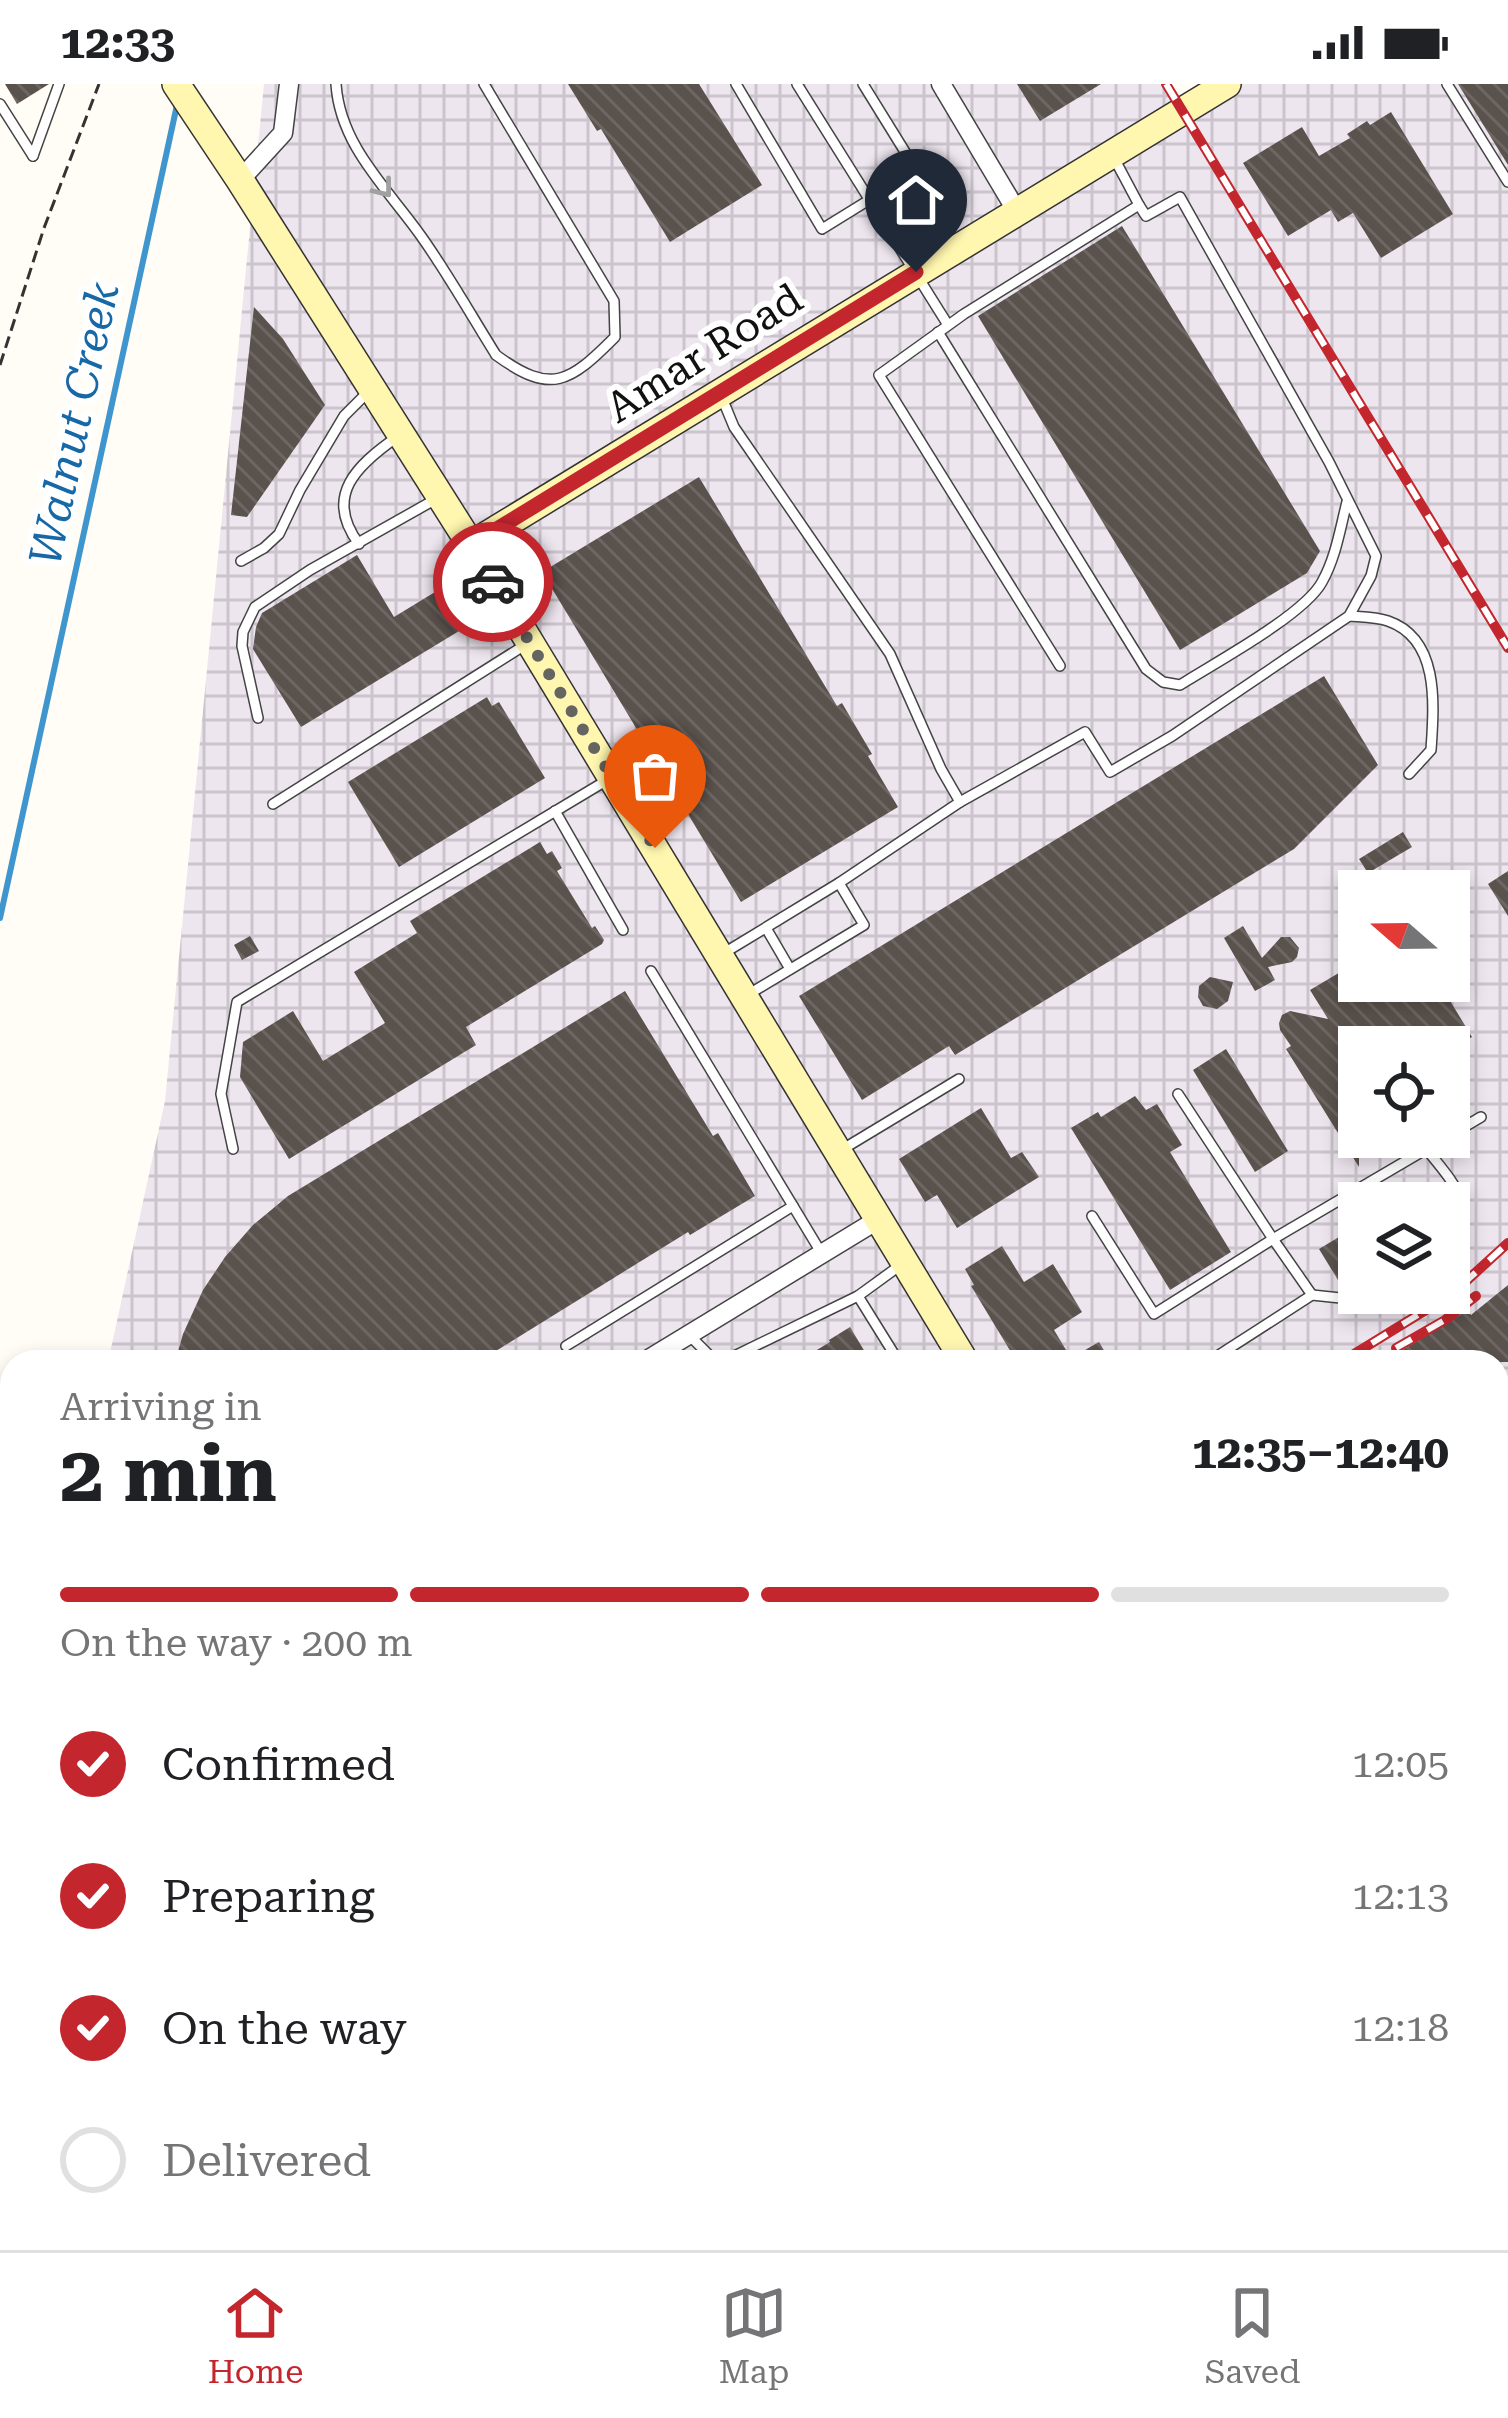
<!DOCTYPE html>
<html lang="en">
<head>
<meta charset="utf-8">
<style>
  body { margin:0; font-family:"Roboto Serif",serif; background:#f2f2f2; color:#202124; height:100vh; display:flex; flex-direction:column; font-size:45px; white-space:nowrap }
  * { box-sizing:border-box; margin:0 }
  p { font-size:39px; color:#757577 }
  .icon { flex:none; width:66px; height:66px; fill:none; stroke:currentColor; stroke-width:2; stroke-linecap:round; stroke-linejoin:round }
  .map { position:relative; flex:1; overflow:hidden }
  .side { position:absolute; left:0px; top:1266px; width:1509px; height:900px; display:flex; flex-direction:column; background:#fff; border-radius:36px 36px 0 0; box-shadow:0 6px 18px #0003 }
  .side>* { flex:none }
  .needle { width:78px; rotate:290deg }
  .buttons { position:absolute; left:1338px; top:786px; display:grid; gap:24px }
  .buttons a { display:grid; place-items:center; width:132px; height:132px; border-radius:0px; background:#fff; box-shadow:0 6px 18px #0003; font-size:60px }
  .pin { position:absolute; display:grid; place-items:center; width:102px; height:102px; color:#fff; margin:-123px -51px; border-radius:50% 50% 50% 0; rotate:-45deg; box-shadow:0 0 12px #0007 }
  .pin .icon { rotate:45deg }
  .courier { position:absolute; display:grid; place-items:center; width:120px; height:120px; margin:-60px; border:9px solid #c4262e; border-radius:50%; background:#fff; color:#222; box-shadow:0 3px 15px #0007 }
  .headline em { font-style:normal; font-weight:700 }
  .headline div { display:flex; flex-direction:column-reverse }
  .headline { display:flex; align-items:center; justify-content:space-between; height:204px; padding:0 60px }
  h1 { font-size:78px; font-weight:700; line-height:90px }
  .bar { display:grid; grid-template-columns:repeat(4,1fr); gap:18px 12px; align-content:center; height:144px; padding:0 60px }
  .bar i { height:15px; border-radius:9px; background:#e0e0e0 }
  .bar .selected { background:#c4262e }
  .bar p { grid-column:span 4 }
  ol { padding:0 60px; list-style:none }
  li { display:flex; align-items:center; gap:36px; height:132px }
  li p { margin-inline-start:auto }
  li .icon { padding:12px; border-radius:50%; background:#c4262e; color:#fff; stroke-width:4 }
  li:last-child { color:#757577 }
  li i { width:66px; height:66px; border:6px solid #e0e0e0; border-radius:50% }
  .status { display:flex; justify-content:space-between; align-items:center; height:84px; padding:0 60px; background:#fff; direction:ltr }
  .status svg { height:33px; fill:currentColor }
  .tabs { display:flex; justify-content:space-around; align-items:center; height:168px; border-top:3px solid #e0e0e0; background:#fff; font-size:33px; color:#757577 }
  .tabs a { display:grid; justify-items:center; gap:6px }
  .tabs .selected { color:#c4262e }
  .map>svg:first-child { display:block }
  .industrial { fill:url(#industrial-grid); fill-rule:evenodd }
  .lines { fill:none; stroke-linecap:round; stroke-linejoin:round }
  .stream { stroke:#3f96cf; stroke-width:6 }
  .building { fill:url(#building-back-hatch) }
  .lane-casing { stroke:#444; stroke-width:12 }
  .street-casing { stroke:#444; stroke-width:21 }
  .secondary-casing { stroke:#333; stroke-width:30 }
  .path { stroke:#333; stroke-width:3; stroke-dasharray:12 6; stroke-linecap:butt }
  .lane { stroke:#fff; stroke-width:9 }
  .street { stroke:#fff; stroke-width:18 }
  .secondary { stroke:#fff6b0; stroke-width:27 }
  .rail-casing { stroke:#c4262e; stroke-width:10 }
  .rail { stroke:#fff; stroke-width:6; stroke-dasharray:18; stroke-linecap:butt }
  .oneway { stroke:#a0a0a0 }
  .done { stroke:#646461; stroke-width:12; stroke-dasharray:0 21.6 }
  .route { stroke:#c4262e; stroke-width:15 }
  .labels { text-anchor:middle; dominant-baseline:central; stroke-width:12; stroke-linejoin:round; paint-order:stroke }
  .street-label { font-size:42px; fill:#111; stroke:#fff }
  .water-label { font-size:45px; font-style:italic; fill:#1768a6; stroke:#fff }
</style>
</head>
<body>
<div class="status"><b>12:33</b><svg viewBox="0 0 49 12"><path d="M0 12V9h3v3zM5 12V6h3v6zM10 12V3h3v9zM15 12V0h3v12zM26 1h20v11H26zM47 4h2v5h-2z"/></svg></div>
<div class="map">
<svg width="1508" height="2166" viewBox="0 0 1508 2166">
  <defs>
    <pattern id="industrial-grid" width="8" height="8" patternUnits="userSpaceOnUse" patternTransform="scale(3)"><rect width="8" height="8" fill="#eee6ef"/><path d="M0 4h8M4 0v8" fill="none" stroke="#cbc4cc"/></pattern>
    <pattern id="building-back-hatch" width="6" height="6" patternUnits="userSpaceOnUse" patternTransform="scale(3)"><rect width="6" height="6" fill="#5a524d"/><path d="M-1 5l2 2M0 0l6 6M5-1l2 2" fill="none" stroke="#6d6662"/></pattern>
  </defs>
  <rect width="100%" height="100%" fill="#fffdf5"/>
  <!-- industrial -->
  <path class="industrial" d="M264,0h903l15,24 41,-24h285v2166h-1508v-392l12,-55v435h1485v-876h-1389l57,-261zM1359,807h90v90h-90zM1359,963h90v90h-90zM1359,1119h90v90h-90z"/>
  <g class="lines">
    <!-- stream -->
    <polyline class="stream" points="0,834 177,21"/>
  </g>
  <!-- building -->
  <g class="building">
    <polygon points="5,0 49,0 17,20"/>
    <polygon points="568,0 699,0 762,101 670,158 601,45 597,47"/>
    <polygon points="1017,0 1101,0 1040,37"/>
    <polygon points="1458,0 1508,0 1508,81"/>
    <polygon points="1391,28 1453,130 1381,174 1353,129 1338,138 1331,126 1288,152 1243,79 1302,43 1319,72 1350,54 1347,50 1367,37 1370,41"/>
    <polygon points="1122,142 1320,467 1307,489 1180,566 978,232"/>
    <polygon points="254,223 283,255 325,321 247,433 231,431"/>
    <polygon points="699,393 837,622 842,619 872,670 868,672 898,723 741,818 542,488"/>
    <polygon points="357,471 394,533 440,505 464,544 301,643 253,565 256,543 262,529"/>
    <polygon points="1324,592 1378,681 1294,765 955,971 949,962 862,1016 799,912"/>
    <polygon points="487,613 492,622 499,618 545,694 399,783 348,698"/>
    <polygon points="1403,748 1412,763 1368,789 1359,775"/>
    <polygon points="540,758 547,770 552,767 562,784 557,787 592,844 595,842 604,856 602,860 466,943 476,961 289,1075 240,993 243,958 293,927 323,977 385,939 354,888 417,849 410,837"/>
    <polygon points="1508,787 1508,832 1488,800"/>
    <polygon points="1449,811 1463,826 1469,841 1463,856 1449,869"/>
    <polygon points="1243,842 1262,874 1281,853 1290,853 1299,864 1297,873 1292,878 1268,883 1275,896 1255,907 1224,854"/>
    <polygon points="250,852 259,867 242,876 234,861"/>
    <polygon points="1359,877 1359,897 1438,897 1472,953 1455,963 1359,963 1359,1083 1286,965 1291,962 1280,946 1279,939 1282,931 1290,927 1328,935 1310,906"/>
    <polygon points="1210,893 1233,898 1228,917 1217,925 1203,922 1198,913 1199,902"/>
    <polygon points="625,907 713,1052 718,1049 755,1112 690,1151 688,1148 478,1278 175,1278 183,1250 203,1206 225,1173 253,1141 288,1112"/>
    <polygon points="1226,965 1288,1067 1255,1088 1193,986"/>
    <polygon points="1135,1012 1146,1026 1157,1020 1182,1061 1170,1068 1231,1168 1170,1206 1071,1044 1098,1028 1101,1033"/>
    <polygon points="981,1024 1011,1074 1022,1068 1039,1093 957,1144 937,1111 925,1118 899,1075"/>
    <polygon points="1359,1141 1359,1183 1338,1196 1319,1165"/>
    <polygon points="1002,1162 1024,1198 1053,1180 1082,1228 1054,1246 1071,1274 1099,1258 1111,1278 1017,1278 971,1202 974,1201 965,1185"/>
    <polygon points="1508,1201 1508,1278 1383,1278 1468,1226 1471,1231"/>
    <polygon points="850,1243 871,1278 797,1278 830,1258 829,1256"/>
  </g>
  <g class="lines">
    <defs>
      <g id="lane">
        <path d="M336,0c4,62 52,105 85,152 27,38 50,79 75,119 56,41 74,27 119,-18l-1,-36 -130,-217"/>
        <polyline points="736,0 822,145 911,90 915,84 863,0"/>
        <polyline points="797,0 948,241"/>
        <polyline points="1447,0 1508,98"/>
        <polyline points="0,20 33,72"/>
        <polyline points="33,72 59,0"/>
        <path d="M938,248l208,337 17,13 17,3c36,-23 124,-70 142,-103 14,-25 18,-53 25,-80"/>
        <polyline points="722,314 734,343 890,570 941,685 960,718 839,799 724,869"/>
        <path d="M359,460c-36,-48 -2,-79 38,-107"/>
        <polyline points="241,477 264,464 279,450 300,406 344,332 368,308"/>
        <path d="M1349,532c12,1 27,1 39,5 52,18 46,84 43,129l-22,24"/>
        <polyline points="1060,582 879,291 964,230 1139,121 1114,74"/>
        <polyline points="258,634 242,562 243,548 255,523 310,486 436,415"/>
        <polyline points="960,718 1085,648 1110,688 1172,652 1349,532 1371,492 1376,472 1329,378 1180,113 1146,132 1139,121"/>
        <polyline points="273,720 525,561"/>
        <polyline points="555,727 623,846"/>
        <polyline points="766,844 790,885"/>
        <polyline points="651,887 822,1170"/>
        <polyline points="749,910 864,841 839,799"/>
        <polyline points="1178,1010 1273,1155 1481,1033"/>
        <polyline points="233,1065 221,1010 237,918 609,695"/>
        <polyline points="843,1065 959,995"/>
        <path d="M1428,1067c22,28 53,58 21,90"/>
        <polyline points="1092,1132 1154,1230 1273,1155 1312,1211 1208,1278"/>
        <polyline points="1312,1211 1350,1215 1362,1209"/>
        <polyline points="858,1212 902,1180"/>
        <polyline points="689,1251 716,1278"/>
        <polyline points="566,1262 793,1122"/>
        <polyline points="722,1278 858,1212 899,1278"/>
        <polyline points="1497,1537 1508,1531"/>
        <polyline points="1497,1598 1508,1591"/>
        <polyline points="0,2077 12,2079"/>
        <polyline points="171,2154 174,2166"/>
        <polyline points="470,2154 477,2166"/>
        <polyline points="762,2154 769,2166"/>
        <polyline points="826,2166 828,2166"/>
      </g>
      <g id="street">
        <polyline points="941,0 1016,126"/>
        <polyline points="240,96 283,49 289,0"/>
        <polyline points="644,1278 879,1135"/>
        <polyline points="1490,2154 1497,2166"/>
      </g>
      <g id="secondary">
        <polyline points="176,0 240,96 471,461 965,1278"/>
        <polyline points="471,461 1227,0"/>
        <polyline points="1497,1655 1508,1649"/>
        <polyline points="651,2166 670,2154"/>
      </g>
    </defs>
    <!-- lane casing -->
    <use href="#lane" class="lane-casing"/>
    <!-- street casing -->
    <use href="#street" class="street-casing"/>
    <!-- secondary casing -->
    <use href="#secondary" class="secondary-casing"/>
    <!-- path -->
    <polyline class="path" points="0,281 44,144 99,0"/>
    <!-- lane -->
    <use href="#lane" class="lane"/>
    <!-- street -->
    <use href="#street" class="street"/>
    <!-- secondary -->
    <use href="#secondary" class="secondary"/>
    <defs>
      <g id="rail">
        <polyline points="1166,0 1508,564"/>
        <polyline points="1396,1264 1445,1236 1476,1212"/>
        <polyline points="1341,1278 1452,1210 1508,1159"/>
        <polyline points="247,2166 249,2154"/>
      </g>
    </defs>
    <!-- rail casing -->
    <use href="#rail" class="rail-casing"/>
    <!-- rail -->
    <use href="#rail" class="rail"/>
  </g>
  <!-- one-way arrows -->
  <defs><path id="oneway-chevron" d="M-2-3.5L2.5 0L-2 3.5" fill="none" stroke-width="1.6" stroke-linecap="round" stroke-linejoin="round" transform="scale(3)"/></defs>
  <use class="oneway" href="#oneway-chevron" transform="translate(384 105) rotate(52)"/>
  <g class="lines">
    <!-- done -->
    <polyline class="done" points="493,498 655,764"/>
    <!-- route -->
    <polyline class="route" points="493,498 471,461 916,188"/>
  </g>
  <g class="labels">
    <!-- street labels -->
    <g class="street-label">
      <text transform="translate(704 269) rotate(-32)">Amar Road</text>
    </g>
    <!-- water labels -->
    <g class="water-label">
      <text transform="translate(74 340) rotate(-78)">Walnut Creek</text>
    </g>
  </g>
</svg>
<div class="buttons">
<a><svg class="needle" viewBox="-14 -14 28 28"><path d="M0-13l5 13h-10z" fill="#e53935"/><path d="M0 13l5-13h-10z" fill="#757577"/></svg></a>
<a><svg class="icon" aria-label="locate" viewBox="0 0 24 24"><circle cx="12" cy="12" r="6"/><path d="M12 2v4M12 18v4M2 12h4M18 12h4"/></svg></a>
<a><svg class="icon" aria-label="layers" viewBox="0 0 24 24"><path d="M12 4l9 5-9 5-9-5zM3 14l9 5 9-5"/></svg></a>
</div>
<div class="pin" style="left:655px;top:764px;background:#ea580c"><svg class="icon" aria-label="bag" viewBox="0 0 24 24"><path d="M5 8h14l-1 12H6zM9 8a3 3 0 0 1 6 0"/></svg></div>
<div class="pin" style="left:916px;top:188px;background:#1f2937"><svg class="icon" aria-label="home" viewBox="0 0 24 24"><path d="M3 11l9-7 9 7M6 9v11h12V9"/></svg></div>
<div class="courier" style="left:493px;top:498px"><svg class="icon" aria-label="car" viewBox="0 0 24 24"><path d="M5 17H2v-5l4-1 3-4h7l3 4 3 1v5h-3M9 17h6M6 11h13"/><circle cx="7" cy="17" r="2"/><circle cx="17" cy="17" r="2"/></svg></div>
<section class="side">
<div class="headline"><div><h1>2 min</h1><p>Arriving in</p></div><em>12:35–12:40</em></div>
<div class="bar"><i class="selected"></i><i class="selected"></i><i class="selected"></i><i></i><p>On the way · 200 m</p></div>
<ol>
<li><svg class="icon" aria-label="check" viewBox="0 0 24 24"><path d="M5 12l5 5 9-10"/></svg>Confirmed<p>12:05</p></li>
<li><svg class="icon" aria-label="check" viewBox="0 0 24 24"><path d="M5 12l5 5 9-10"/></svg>Preparing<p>12:13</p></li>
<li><svg class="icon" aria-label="check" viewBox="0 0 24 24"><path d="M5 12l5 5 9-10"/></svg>On the way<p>12:18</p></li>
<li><i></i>Delivered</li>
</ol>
</section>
</div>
<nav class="tabs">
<a class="selected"><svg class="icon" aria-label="home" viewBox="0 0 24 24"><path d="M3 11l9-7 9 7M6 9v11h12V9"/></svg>Home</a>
<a><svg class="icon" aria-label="map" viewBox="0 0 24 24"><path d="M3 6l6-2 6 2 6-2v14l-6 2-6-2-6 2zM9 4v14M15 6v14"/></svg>Map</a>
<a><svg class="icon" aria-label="saved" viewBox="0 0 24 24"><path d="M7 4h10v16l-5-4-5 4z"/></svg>Saved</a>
</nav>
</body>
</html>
